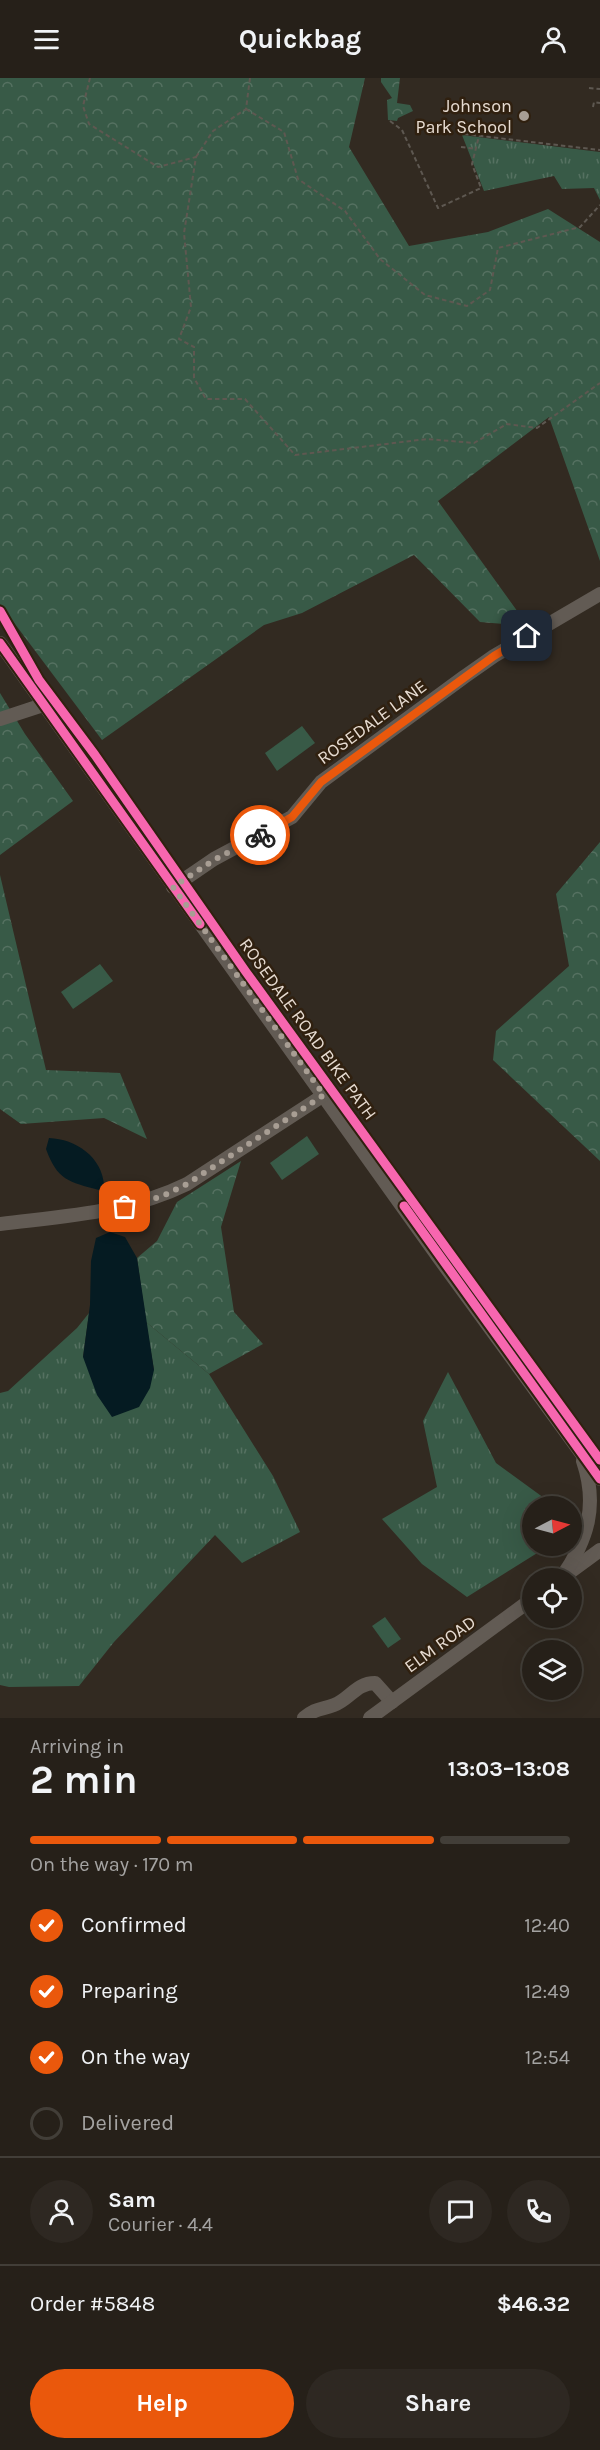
<!DOCTYPE html>
<html lang="en">
<head>
<meta charset="utf-8">
<style>
  body { margin:0; font-family:Karla,sans-serif; background:#2e2822; color:#f1f3f6; height:100vh; display:flex; flex-direction:column; font-size:22px; white-space:nowrap }
  * { box-sizing:border-box; margin:0 }
  p { font-size:20px; color:#a4a3a2 }
  .icon { flex:none; width:33px; height:33px; fill:none; stroke:currentColor; stroke-width:2; stroke-linecap:round; stroke-linejoin:round }
  .map { position:relative; height:1640px; overflow:hidden }
  .panel { display:flex; flex-direction:column; background:#262019; flex:1 }
  .panel>* { flex:none }
  .needle { width:39px; rotate:84deg }
  .fabs { position:absolute; left:522px; top:1418px; display:grid; gap:12px }
  .fabs a { display:grid; place-items:center; width:60px; height:60px; border-radius:50%; background:#262019; box-shadow:0 6px 24px #0002,0 0 0 2px #423e38; font-size:30px }
  .pin { position:absolute; display:grid; place-items:center; width:51px; height:51px; color:#fff; margin:-26px; border-radius:12px; box-shadow:0 3px 9px #0006 }
  .courier { position:absolute; display:grid; place-items:center; width:60px; height:60px; margin:-30px; border:4px solid #ea580c; border-radius:50%; background:#fff; color:#222; box-shadow:0 2px 8px #0007 }
  .headline em { font-style:normal; font-weight:700 }
  .headline div { display:flex; flex-direction:column-reverse }
  .headline { display:flex; align-items:center; justify-content:space-between; height:102px; padding:0 30px }
  h1 { font-size:39px; font-weight:700; line-height:45px }
  .bar { display:grid; grid-template-columns:repeat(4,1fr); gap:9px 6px; align-content:center; height:72px; padding:0 30px }
  .bar i { height:8px; border-radius:4px; background:#423e38 }
  .bar .selected { background:#ea580c }
  .bar p { grid-column:span 4 }
  .line { display:flex; align-items:center; gap:15px; padding:0 30px; border-top:2px solid #423e38 }
  .line div { flex:1 }
  .round { display:grid; place-items:center; flex:none; width:63px; height:63px; border-radius:32px; background:#2e2822 }
  ol { padding:0 30px; list-style:none }
  li { display:flex; align-items:center; gap:18px; height:66px }
  li p { margin-inline-start:auto }
  li .icon { padding:6px; border-radius:50%; background:#ea580c; color:#fff; stroke-width:4 }
  li:last-child { color:#a4a3a2 }
  li i { width:33px; height:33px; border:3px solid #423e38; border-radius:50% }
  .button { display:flex; gap:12px; margin-top:auto; padding:12px 30px }
  .button a { flex:1; height:69px; border-radius:36px; background:#ea580c; color:#fff; font-size:24px; font-weight:700; line-height:69px; text-align:center }
  .button a+a { background:#2e2822; color:#f1f3f6 }
  header { display:flex; justify-content:space-between; align-items:center; height:78px; padding:0 30px; background:#262019; font-size:27px; font-weight:700 }
  .map>svg:first-child { display:block }
  .grass { fill:url(#grass-tufts) }
  .forest { fill:url(#forest-crowns) }
  .garden { fill:#385a47 }
  .water { fill:#051b22 }
  .lines { fill:none; stroke-linecap:round; stroke-linejoin:round }
  .path { stroke:#5e5851; stroke-width:2; stroke-dasharray:4.5 3; stroke-linecap:butt }
  .minor { stroke:#625b54; stroke-width:14 }
  .cycleway-casing { stroke:#30200f; stroke-width:13 }
  .cycleway { stroke:#f766af; stroke-width:9 }
  .done { stroke:#a89e94; stroke-width:6; stroke-dasharray:0 10.8 }
  .route { stroke:#ea580c; stroke-width:8 }
  .poi-dot { fill:#a89e94; stroke:#30200f; stroke-width:2 }
  .labels { text-anchor:middle; dominant-baseline:central; stroke-width:5; stroke-linejoin:round; paint-order:stroke }
  .poi-label { font-size:18px; fill:#e7dcd2; stroke:#30200f; text-anchor:end }
  .street-label { font-size:18px; fill:#e7dcd2; stroke:#30200f }
</style>
</head>
<body>
<header><svg class="icon" aria-label="menu" viewBox="0 0 24 24"><path d="M4 6h16M4 12h16M4 18h16"/></svg>Quickbag<svg class="icon" aria-label="person" viewBox="0 0 24 24"><circle cx="12" cy="8" r="4"/><path d="M4 21q1-7 8-7t8 7"/></svg></header>
<div class="map">
<svg width="600" height="1640" viewBox="0 0 600 1640">
  <defs>
    <pattern id="grass-tufts" width="24" height="20" patternUnits="userSpaceOnUse" patternTransform="scale(1.5)"><rect width="24" height="20" fill="#385a47"/><path d="M3 7l-1-3M5 7V3M7 7l1-3M15 17l-1-3M17 17v-4M19 17l1-3" fill="none" stroke="#557161"/></pattern>
    <pattern id="forest-crowns" width="20" height="18" patternUnits="userSpaceOnUse" patternTransform="scale(1.5)"><rect width="20" height="18" fill="#385a47"/><path d="M2 6a3 3 0 1 1 6 0M12 15a3 3 0 1 1 6 0" fill="none" stroke="#557161"/></pattern>
  </defs>
  <rect width="100%" height="100%" fill="#322a21"/>
  <!-- grass -->
  <g class="grass">
    <polygon points="462,57 600,74 600,122 594,110 562,111 554,98 484,113"/>
    <polygon points="89,1235 83,1279 154,1292 146,1244 209,1296 273,1398 300,1454 242,1485 215,1457 114,1564 79,1608 9,1609 0,1607 0,1315 8,1313 77,1250"/>
    <polygon points="448,1294 496,1385 555,1428 532,1428 532,1467 544,1467 542,1472 467,1519 422,1486 382,1441 437,1409 423,1343"/>
  </g>
  <!-- forest -->
  <g class="forest">
    <polygon points="0,0 365,0 349,69 409,168 488,154 548,131 600,164 600,483 549,339 438,423 528,548 480,544 414,477 302,535 264,547 102,662 0,526"/>
    <polygon points="381,0 400,0 397,25 410,27 413,33 398,40 397,43 388,42 387,22 392,20 381,4"/>
    <polygon points="0,615 25,656 73,723 0,777"/>
    <polygon points="600,764 600,1083 493,982 496,953 569,888 556,816"/>
    <polygon points="0,797 46,992 120,995 147,1061 104,1040 21,1046 0,1031"/>
    <polygon points="241,1083 221,1149 234,1234 263,1266 209,1296 146,1244 137,1180 157,1163 177,1124"/>
  </g>
  <!-- garden -->
  <g class="garden">
    <polygon points="302,648 315,665 277,693 265,675"/>
    <polygon points="100,886 113,903 73,931 61,914"/>
    <polygon points="307,1058 319,1076 282,1102 270,1085"/>
    <polygon points="385,1539 401,1561 388,1570 372,1548"/>
  </g>
  <!-- water -->
  <g class="water">
    <path d="M49,1060c27,1 53,19 55,47l-5,5c-30,-8 -42,-10 -53,-41z"/>
    <polygon points="110,1154 125,1159 137,1180 154,1292 150,1310 139,1329 112,1339 97,1317 83,1279 90,1227 91,1183 96,1160"/>
  </g>
  <g class="lines">
    <!-- path -->
    <g class="path">
      <polyline points="90,0 83,28 89,46 158,89 196,79 184,155 191,229 179,261 194,269 194,300 206,321 245,321 295,377 427,361 474,365 507,346 537,350 600,305"/>
      <polyline points="589,10 600,11"/>
      <polyline points="593,29 594,24 600,25"/>
      <polyline points="246,31 284,54 298,101 345,133 380,181 425,217 467,228 490,212 498,170 580,149 600,127"/>
      <polyline points="390,43 402,52 438,130 481,110 472,86 479,58"/>
      <polyline points="464,56 600,72"/>
      <polyline points="461,69 476,71"/>
      <polyline points="196,79 213,53 246,31 250,0"/>
    </g>
    <!-- minor -->
    <g class="minor">
      <polyline points="0,565 439,1180 600,1401"/>
      <polyline points="0,641 43,627"/>
      <polyline points="173,809 214,781 292,739 321,704 464,599 494,578 600,516"/>
      <path d="M0,1146c64,-8 128,-11 187,-40l137,-89"/>
      <polyline points="570,1494 600,1472"/>
      <path d="M562,1499c26,-38 36,-72 21,-116"/>
      <path d="M304,1640c12,-10 16,-8 30,-13 16,-6 22,-22 41,-22l17,19"/>
      <polyline points="370,1640 532,1521"/>
    </g>
    <defs>
      <g id="cycleway">
        <polyline points="0,533 39,602 95,677 246,894 600,1382"/>
        <polyline points="0,565 200,846"/>
        <polyline points="404,1128 600,1401"/>
      </g>
    </defs>
    <!-- cycleway casing -->
    <use href="#cycleway" class="cycleway-casing"/>
    <!-- cycleway -->
    <use href="#cycleway" class="cycleway"/>
  </g>
  <g class="lines">
    <!-- done -->
    <polyline class="done" points="125,1129 163,1118 187,1106 324,1017 173,809 214,782 260,757"/>
    <!-- route -->
    <polyline class="route" points="260,757 292,739 321,704 494,578 527,558"/>
  </g>
  <!-- markers -->
  <circle class="poi-dot" cx="524" cy="38" r="6"/>
  <g class="labels">
    <!-- poi labels -->
    <g class="poi-label">
      <text x="512" y="28">Johnson<tspan x="512" dy="21">Park School</tspan></text>
    </g>
    <!-- street labels -->
    <g class="street-label">
      <text transform="translate(372 644) rotate(-36)">ROSEDALE LANE</text>
      <text transform="translate(308 951) rotate(54)">ROSEDALE ROAD BIKE PATH</text>
      <text transform="translate(440 1566) rotate(-36)">ELM ROAD</text>
    </g>
  </g>
</svg>
<div class="fabs">
<a><svg class="needle" viewBox="-14 -14 28 28"><path d="M0-13l5 13h-10z" fill="#e53935"/><path d="M0 13l5-13h-10z" fill="#a4a3a2"/></svg></a>
<a><svg class="icon" aria-label="locate" viewBox="0 0 24 24"><circle cx="12" cy="12" r="6"/><path d="M12 2v4M12 18v4M2 12h4M18 12h4"/></svg></a>
<a><svg class="icon" aria-label="layers" viewBox="0 0 24 24"><path d="M12 4l9 5-9 5-9-5zM3 14l9 5 9-5"/></svg></a>
</div>
<div class="pin" style="left:125px;top:1129px;background:#ea580c"><svg class="icon" aria-label="bag" viewBox="0 0 24 24"><path d="M5 8h14l-1 12H6zM9 8a3 3 0 0 1 6 0"/></svg></div>
<div class="pin" style="left:527px;top:558px;background:#1f2937"><svg class="icon" aria-label="home" viewBox="0 0 24 24"><path d="M3 11l9-7 9 7M6 9v11h12V9"/></svg></div>
<div class="courier" style="left:260px;top:757px"><svg class="icon" aria-label="bike" viewBox="0 0 24 24"><circle cx="6" cy="16" r="4"/><circle cx="18" cy="16" r="4"/><path d="M6 16l4-8h5l3 8M10 8l3 8H6M13 5h3"/></svg></div>
</div>
<section class="panel">
<div class="headline"><div><h1>2 min</h1><p>Arriving in</p></div><em>13:03–13:08</em></div>
<div class="bar"><i class="selected"></i><i class="selected"></i><i class="selected"></i><i></i><p>On the way · 170 m</p></div>
<ol>
<li><svg class="icon" aria-label="check" viewBox="0 0 24 24"><path d="M5 12l5 5 9-10"/></svg>Confirmed<p>12:40</p></li>
<li><svg class="icon" aria-label="check" viewBox="0 0 24 24"><path d="M5 12l5 5 9-10"/></svg>Preparing<p>12:49</p></li>
<li><svg class="icon" aria-label="check" viewBox="0 0 24 24"><path d="M5 12l5 5 9-10"/></svg>On the way<p>12:54</p></li>
<li><i></i>Delivered</li>
</ol>
<div class="line" style="height:108px"><a class="round"><svg class="icon" aria-label="person" viewBox="0 0 24 24"><circle cx="12" cy="8" r="4"/><path d="M4 21q1-7 8-7t8 7"/></svg></a><div><b>Sam</b><p>Courier · 4.4</p></div><a class="round"><svg class="icon" aria-label="chat" viewBox="0 0 24 24"><path d="M4 5h16v11H9l-5 4z"/></svg></a><a class="round"><svg class="icon" aria-label="phone" viewBox="0 0 24 24"><path d="M5 4h4l2 5-3 2q2 4 5 5l2-3 5 2v4C11 20 4 13 5 4z"/></svg></a></div>
<div class="line" style="height:78px"><div>Order #5848</div><b>$46.32</b></div>
<div class="button"><a>Help</a><a>Share</a></div>
</section>
</body>
</html>
